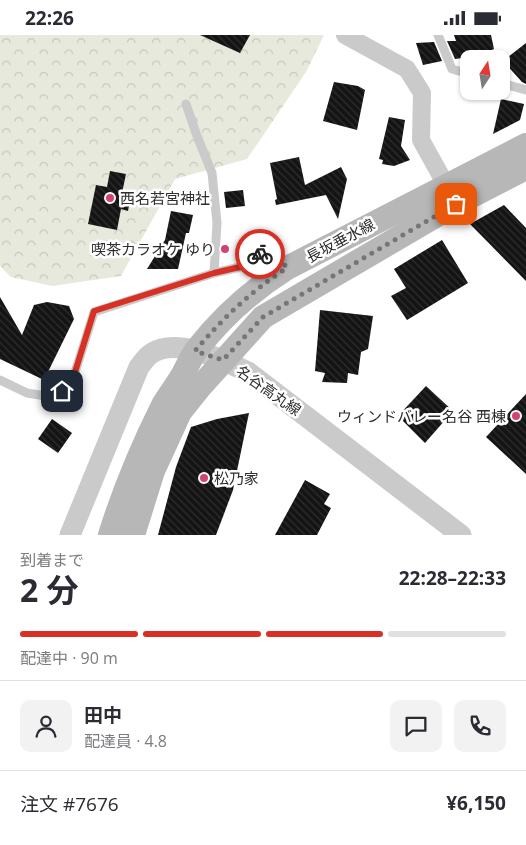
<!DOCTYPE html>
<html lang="ja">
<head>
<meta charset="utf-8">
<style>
  body { margin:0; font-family:"Open Sans","Noto Sans JP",sans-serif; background:#f2f2f3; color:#2b2b33; height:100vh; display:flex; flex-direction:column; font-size:19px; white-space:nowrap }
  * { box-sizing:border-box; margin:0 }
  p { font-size:16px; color:#7c7c81 }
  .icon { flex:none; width:28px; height:28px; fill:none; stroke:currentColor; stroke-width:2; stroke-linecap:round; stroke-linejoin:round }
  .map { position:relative; height:500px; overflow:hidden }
  .panel { display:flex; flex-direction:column; background:#fff; flex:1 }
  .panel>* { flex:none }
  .needle { width:32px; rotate:12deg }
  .controls { position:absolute; left:460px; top:15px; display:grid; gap:10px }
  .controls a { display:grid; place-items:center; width:50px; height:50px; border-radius:10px; background:#fff; box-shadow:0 1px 4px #0004; font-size:25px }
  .pin { position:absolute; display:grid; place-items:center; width:42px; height:42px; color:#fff; margin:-21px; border-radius:10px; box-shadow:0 2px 8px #0006 }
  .courier { position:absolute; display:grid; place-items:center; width:50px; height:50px; margin:-25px; border:4px solid #d93025; border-radius:50%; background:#fff; color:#222; box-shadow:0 1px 6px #0007 }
  .overview em { font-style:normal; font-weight:700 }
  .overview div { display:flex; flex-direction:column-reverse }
  .overview { display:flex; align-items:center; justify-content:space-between; height:85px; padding:0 20px }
  h1 { font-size:32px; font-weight:700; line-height:38px }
  .bar { display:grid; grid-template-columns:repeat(4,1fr); gap:8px 5px; align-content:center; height:60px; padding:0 20px }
  .bar i { height:6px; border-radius:4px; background:#e1e1e2 }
  .bar .current { background:#d93025 }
  .bar p { grid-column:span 4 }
  .line { display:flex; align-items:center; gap:12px; padding:0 20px; border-top:1px solid #e1e1e2 }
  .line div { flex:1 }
  .round { display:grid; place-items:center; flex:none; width:52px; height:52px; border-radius:10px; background:#f2f2f3 }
  .status { display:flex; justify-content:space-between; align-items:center; height:35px; padding:0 25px; background:#fff; direction:ltr }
  .status svg { height:14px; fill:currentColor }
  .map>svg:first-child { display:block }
  .forest { fill:url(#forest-crowns) }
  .building { fill:url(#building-back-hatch) }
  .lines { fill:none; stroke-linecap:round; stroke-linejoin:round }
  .service { stroke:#cacaca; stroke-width:9 }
  .minor { stroke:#cacaca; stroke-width:18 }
  .tertiary { stroke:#cacaca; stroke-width:21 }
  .secondary { stroke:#b7b7b7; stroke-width:24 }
  .done { stroke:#767676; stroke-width:5; stroke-dasharray:0 9 }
  .route { stroke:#d93025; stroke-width:6 }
  .poi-dot { fill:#d04374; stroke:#fff; stroke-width:2 }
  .labels { text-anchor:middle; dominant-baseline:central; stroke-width:5; stroke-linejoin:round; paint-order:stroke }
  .poi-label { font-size:15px; fill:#2d2d2d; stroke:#fff; text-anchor:start }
  .street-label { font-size:15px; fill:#2d2d2d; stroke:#fff }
</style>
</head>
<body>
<div class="status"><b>22:26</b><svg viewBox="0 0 49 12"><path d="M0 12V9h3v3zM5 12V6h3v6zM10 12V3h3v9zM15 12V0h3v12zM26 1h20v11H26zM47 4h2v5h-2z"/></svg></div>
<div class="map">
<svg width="526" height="500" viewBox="0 0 526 500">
  <defs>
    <pattern id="forest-crowns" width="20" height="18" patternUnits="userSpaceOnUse" patternTransform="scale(1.25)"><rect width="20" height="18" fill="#e7e9dc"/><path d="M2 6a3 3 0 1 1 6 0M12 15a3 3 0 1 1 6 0" fill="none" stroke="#c6c8bd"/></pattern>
    <pattern id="building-back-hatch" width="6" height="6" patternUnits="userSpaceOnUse" patternTransform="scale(1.25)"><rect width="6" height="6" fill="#141414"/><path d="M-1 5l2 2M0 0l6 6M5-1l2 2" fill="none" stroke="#2e2e2e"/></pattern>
  </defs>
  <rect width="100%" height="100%" fill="#fff"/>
  <!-- forest -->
  <polygon class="forest" points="0,0 324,0 306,37 247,124 175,144 121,241 52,251 11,242 0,231"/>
  <!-- building -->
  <g class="building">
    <polygon points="200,0 250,0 240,18"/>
    <polygon points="454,0 491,0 494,14 465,26 463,23 455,24 447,6 456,6"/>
    <polygon points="434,7 442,26 423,30 416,8"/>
    <polygon points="526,8 526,49 522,47 503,26"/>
    <polygon points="334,47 358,51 365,55 357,95 323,86"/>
    <polygon points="501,64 524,69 520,85 493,99"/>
    <polygon points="389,82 405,85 401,111 410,125 394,131 382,129 383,125 379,124"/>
    <polygon points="299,122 305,150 341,132 347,144 338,184 326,160 276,170 275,165 277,164 270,128"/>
    <polygon points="110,136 126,139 122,158 131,160 128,176 121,174 117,195 88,189 96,150 107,152"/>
    <polygon points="243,155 245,171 226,173 224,157"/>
    <polygon points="504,170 526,193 526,246 470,189"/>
    <polygon points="171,176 193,180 189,198 186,198 178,234 147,234 165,205"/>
    <polygon points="442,205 468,248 407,285 391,261 406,253 394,234"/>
    <polygon points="0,262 22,300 34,270 47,267 69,271 74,284 44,345 0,324"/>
    <polygon points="320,275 373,281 368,314 361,317 358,340 348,338 347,348 322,347 325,338 315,336"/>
    <polygon points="426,351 453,376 425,408 398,381"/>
    <polygon points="526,359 526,439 486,402"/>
    <polygon points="249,378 233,455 216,500 158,500 176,432 191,392 217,384"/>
    <polygon points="52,384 72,398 58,418 38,404"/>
    <polygon points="305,445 330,459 324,469 331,473 317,500 275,500"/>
  </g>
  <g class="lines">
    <!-- service -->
    <g class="service">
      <polyline points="438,0 452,34 469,39"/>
      <polyline points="501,48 526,55"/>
      <polyline points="186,69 197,101 212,138 217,188 214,238"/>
      <polyline points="0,345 27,358 52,362 71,350 94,277 214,238 240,232 271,212 286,232"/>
    </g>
    <!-- minor -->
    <polyline class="minor" points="345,0 407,34 422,58 421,105 446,150"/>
    <!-- tertiary -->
    <path class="tertiary" d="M70,500l69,-168c4,-5 8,-11 13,-14 26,-16 71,7 96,19l213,163"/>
    <!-- secondary -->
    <g class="secondary">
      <path d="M110,500c14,-45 32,-88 53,-130 6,-10 13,-19 19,-29 5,-9 9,-19 15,-27 25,-32 55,-59 90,-81l239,-123"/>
      <polyline points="133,500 153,436 180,377 200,352 263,282 456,169 526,133"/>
    </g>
  </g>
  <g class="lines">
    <!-- done -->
    <path class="done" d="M260,219l11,-7 16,21c-36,23 -65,51 -92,83l28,9 40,-43 193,-113"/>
    <!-- route -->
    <polyline class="route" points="62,356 71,350 94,276 214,238 240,232 260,219"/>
  </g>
  <!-- markers -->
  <g class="poi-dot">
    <circle cx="110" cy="163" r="5"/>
    <circle cx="225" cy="214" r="5"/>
    <circle cx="516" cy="381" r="5"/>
    <circle cx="204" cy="443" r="5"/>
  </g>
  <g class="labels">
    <!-- poi labels -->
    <g class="poi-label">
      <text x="120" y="163">西名若宮神社</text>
      <text x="215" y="214" text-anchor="end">喫茶カラオケ ゆり</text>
      <text x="506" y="381" text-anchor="end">ウィンドバレー名谷 西棟</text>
      <text x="214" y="443">松乃家</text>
    </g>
    <!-- street labels -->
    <g class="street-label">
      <text transform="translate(340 205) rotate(-28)">長坂垂水線</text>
      <text transform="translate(269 355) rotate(35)">名谷高丸線</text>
    </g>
  </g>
</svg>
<div class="controls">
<a><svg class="needle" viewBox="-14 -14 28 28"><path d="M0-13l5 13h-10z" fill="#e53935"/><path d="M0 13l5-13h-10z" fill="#7c7c81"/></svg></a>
</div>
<div class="pin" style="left:456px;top:169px;background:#ea580c"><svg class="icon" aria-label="bag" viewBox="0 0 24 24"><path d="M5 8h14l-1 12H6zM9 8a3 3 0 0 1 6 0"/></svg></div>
<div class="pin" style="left:62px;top:356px;background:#1f2937"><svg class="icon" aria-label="home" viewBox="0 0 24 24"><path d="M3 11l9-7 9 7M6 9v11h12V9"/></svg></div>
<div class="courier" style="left:260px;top:219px"><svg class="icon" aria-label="bike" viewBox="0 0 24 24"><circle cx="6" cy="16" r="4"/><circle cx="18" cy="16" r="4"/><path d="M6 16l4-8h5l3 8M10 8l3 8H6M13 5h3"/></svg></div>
</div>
<section class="panel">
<div class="overview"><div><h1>2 分</h1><p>到着まで</p></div><em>22:28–22:33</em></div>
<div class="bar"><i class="current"></i><i class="current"></i><i class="current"></i><i></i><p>配達中 · 90 m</p></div>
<div class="line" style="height:90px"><a class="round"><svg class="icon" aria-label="person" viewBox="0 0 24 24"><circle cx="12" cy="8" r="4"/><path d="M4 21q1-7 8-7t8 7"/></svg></a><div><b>田中</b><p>配達員 · 4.8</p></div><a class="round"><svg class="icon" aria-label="chat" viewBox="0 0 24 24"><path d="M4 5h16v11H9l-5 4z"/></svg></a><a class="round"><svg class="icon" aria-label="phone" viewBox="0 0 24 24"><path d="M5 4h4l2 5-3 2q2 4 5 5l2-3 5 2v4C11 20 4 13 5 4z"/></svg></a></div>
<div class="line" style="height:65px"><div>注文 #7676</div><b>¥6,150</b></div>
</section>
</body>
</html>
